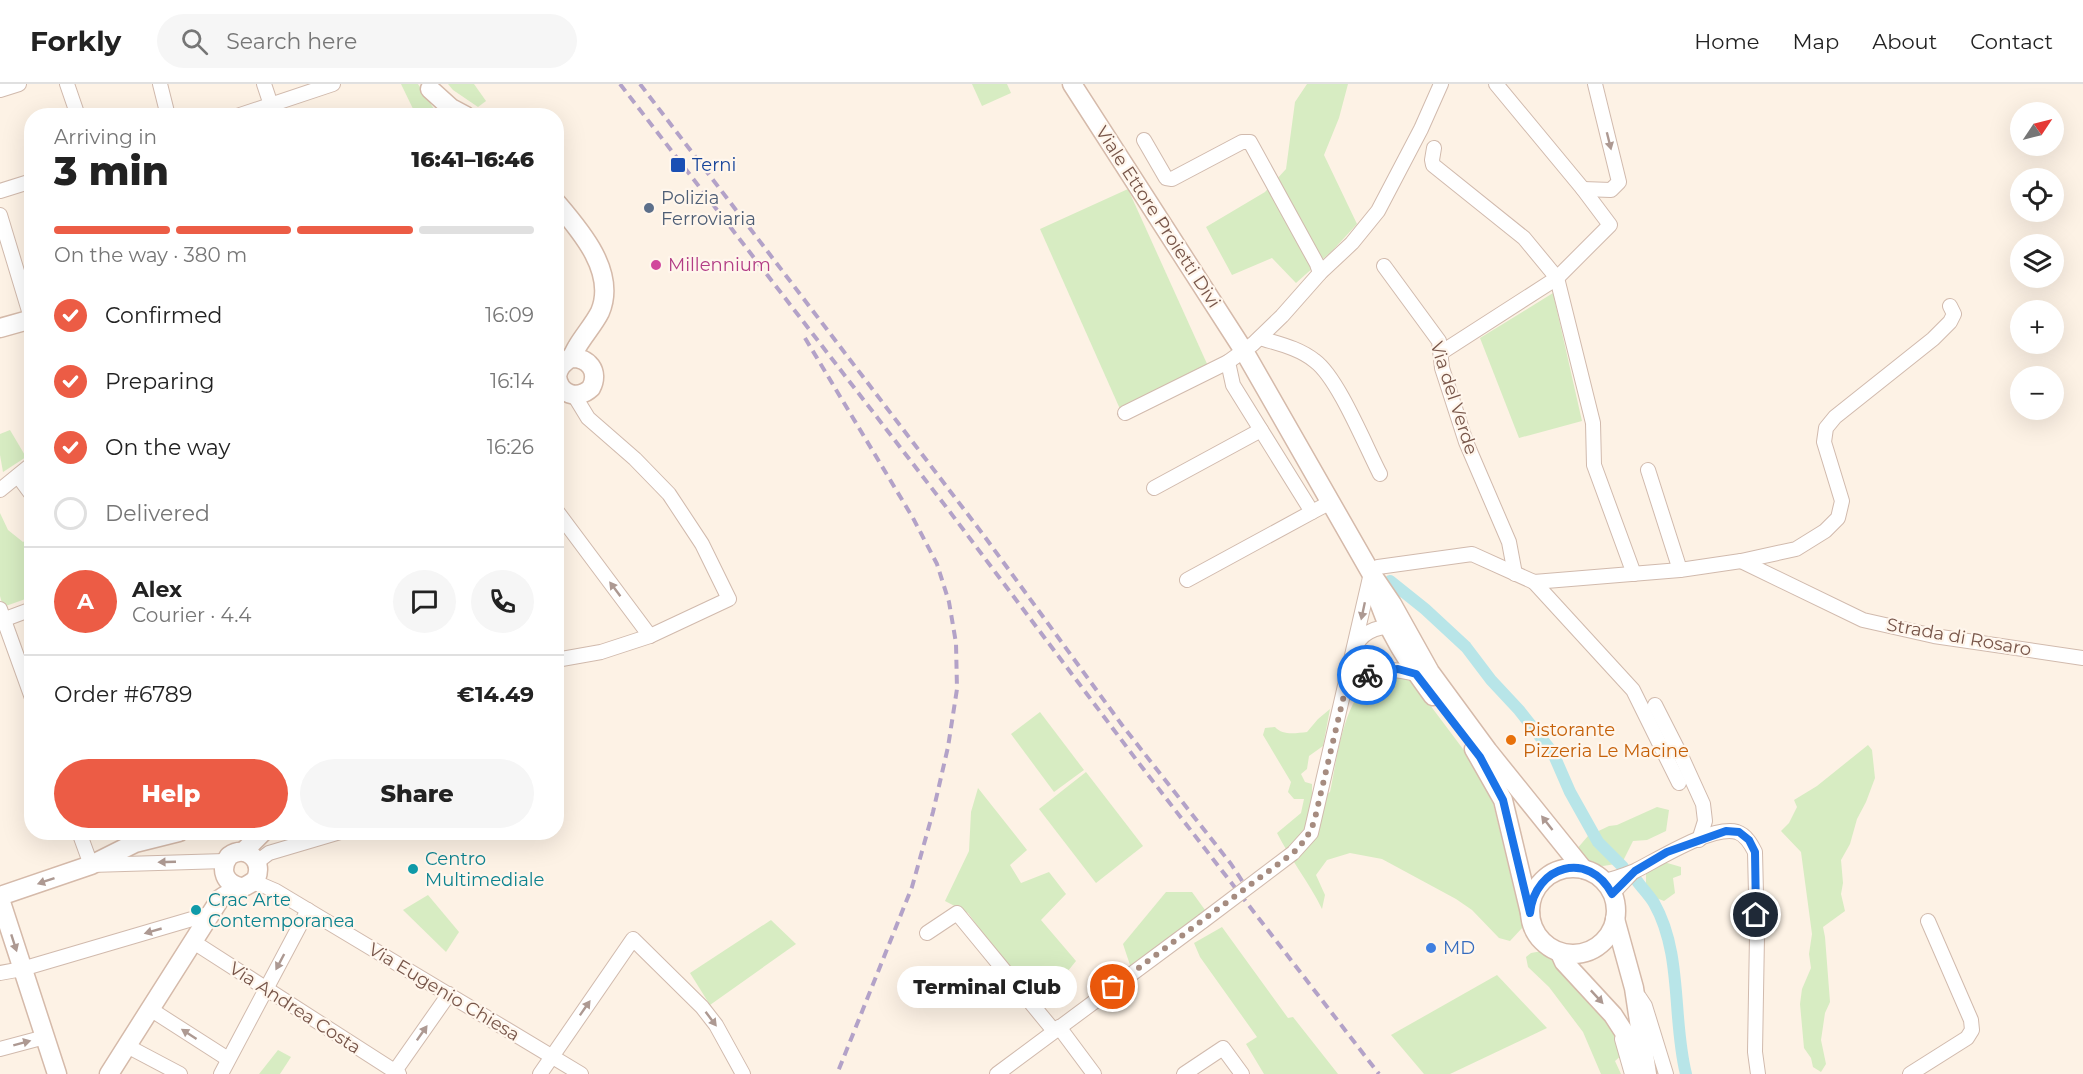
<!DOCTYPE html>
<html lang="en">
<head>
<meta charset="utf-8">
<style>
  body { margin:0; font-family:Montserrat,sans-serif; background:#f6f6f6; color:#222; height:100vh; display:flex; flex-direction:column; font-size:22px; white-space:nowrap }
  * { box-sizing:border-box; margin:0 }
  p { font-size:20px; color:#767676 }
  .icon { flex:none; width:33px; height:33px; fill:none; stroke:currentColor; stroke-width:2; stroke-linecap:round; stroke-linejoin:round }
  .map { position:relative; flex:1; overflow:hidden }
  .side { position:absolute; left:24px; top:24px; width:540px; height:732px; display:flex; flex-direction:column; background:#fff; border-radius:24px; box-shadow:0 6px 24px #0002 }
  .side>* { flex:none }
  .needle { width:39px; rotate:55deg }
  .controls { position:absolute; left:2010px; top:18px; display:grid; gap:12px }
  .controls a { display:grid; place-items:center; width:54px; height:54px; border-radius:50%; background:#fff; box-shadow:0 6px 24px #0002; font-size:30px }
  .pin { position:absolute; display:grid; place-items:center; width:51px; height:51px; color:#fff; margin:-26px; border:3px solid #fff; border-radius:50%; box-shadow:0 2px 6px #0007 }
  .courier { position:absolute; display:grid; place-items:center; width:60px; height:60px; margin:-30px; border:4px solid #1a73e8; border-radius:50%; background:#fff; color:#222; box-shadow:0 2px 8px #0007 }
  .bubble { position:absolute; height:42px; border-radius:21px; background:#fff; box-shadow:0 6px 24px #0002; font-size:20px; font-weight:800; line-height:42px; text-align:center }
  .summary em { font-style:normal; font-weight:800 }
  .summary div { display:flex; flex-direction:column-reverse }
  .summary { display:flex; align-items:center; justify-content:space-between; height:102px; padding:0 30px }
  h1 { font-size:39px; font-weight:800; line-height:45px }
  .bar { display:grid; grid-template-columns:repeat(4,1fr); gap:9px 6px; align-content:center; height:72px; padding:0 30px }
  .bar i { height:8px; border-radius:4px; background:#e0e0e0 }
  .bar .on { background:#ec5c45 }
  .bar p { grid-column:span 4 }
  .line { display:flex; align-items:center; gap:15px; padding:0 30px; border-top:2px solid #e0e0e0 }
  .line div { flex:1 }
  .round { display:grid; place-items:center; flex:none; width:63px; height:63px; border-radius:32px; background:#f6f6f6 }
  ol { padding:0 30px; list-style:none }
  li { display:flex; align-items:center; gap:18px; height:66px }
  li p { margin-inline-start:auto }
  li .icon { padding:6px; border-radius:50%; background:#ec5c45; color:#fff; stroke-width:4 }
  li:last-child { color:#767676 }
  li i { width:33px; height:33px; border:3px solid #e0e0e0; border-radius:50% }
  .primary-button { display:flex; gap:12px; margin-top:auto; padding:12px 30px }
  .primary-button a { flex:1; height:69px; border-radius:36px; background:#ec5c45; color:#fff; font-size:24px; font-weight:800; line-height:69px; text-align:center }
  .primary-button a+a { background:#f6f6f6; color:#222 }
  header { display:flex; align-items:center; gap:36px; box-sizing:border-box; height:84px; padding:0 30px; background:#fff; border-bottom:2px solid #e0e0e0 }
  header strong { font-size:28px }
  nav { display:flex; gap:33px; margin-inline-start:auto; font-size:21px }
  .search { width:420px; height:54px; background:#f6f6f6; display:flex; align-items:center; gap:15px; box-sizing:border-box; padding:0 21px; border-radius:33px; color:#767676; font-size:22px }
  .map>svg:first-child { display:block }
  .green { fill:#d7ecc2 }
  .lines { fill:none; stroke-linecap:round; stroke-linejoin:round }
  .canal { stroke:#b8e5e8; stroke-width:12 }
  .street-casing { stroke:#d1baad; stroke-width:16 }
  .secondary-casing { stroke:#d5baaa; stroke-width:21 }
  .street { stroke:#fff; stroke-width:14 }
  .secondary { stroke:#fff; stroke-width:18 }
  .rail { stroke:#b3a2c8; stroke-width:4; stroke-dasharray:9 6; stroke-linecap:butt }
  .street-bridge-casing { stroke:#d1baad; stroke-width:16; stroke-linecap:butt }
  .street-bridge { stroke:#fff; stroke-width:14 }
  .oneway { fill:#ad9992 }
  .done { stroke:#a68c80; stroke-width:6; stroke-dasharray:0 10.8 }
  .route { stroke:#1a73e8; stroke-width:8 }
  .transit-dot { fill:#1a4fb4; stroke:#fff6ec; stroke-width:2 }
  .service-dot { fill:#5c6f8a; stroke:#fff6ec; stroke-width:2 }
  .hotel-dot { fill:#d1479c; stroke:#fff6ec; stroke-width:2 }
  .food-dot { fill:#e8710a; stroke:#fff6ec; stroke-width:2 }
  .culture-dot { fill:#0f9aa8; stroke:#fff6ec; stroke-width:2 }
  .shop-dot { fill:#3f7fe0; stroke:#fff6ec; stroke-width:2 }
  .labels { text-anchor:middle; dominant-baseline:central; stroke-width:4.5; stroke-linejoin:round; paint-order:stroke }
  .transit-label { font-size:18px; fill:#164399; stroke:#fff6ec; text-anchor:start }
  .service-label { font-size:18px; fill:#4e5e75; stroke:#fff6ec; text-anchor:start }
  .street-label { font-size:18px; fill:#775549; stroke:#fff6ec }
  .hotel-label { font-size:18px; fill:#b23c85; stroke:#fff6ec; text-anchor:start }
  .food-label { font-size:18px; fill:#c56008; stroke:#fff6ec; text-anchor:start }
  .culture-label { font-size:18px; fill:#0d838f; stroke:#fff6ec; text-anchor:start }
  .shop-label { font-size:18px; fill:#366cbe; stroke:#fff6ec; text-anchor:start }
</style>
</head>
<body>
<header>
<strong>Forkly</strong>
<div class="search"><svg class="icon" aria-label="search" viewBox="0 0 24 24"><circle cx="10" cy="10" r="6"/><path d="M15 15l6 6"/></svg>Search here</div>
<nav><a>Home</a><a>Map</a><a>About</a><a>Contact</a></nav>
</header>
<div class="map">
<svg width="2083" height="990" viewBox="0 0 2083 990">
  <rect width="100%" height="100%" fill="#fdf2e5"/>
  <!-- green -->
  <g class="green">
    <polygon points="401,0 418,0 434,25 416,31"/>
    <polygon points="448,0 474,0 486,17 478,23 453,6"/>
    <polygon points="972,0 1007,0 1011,9 982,22"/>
    <polygon points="1307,0 1348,0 1339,34 1324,71 1357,140 1333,166 1296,199 1272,174 1232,191 1206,143 1265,108 1286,85 1295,18"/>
    <polygon points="1128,105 1208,282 1120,325 1040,145"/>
    <polygon points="1553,209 1582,337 1519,354 1480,254"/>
    <polygon points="10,346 26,373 3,388 0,371 0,350"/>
    <polygon points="0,429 8,446 23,458 32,452 31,513 3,523 0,512"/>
    <path d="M1394,591l16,6 11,12 45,60 27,50 30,124 -13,14 -11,-3 -27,-28 -16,-11 -74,-40 -32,-6 -23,7 -11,15 9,20 -3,14c-13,-27 -32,-50 -45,-76l24,-20 3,-14h-10l-6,-7 3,-10 -28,-47 2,-7 10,-1c8,9 21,6 32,5l11,-13 12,-10 -7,37 -14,10 -2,13 -6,5 4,8 7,2v21l18,-13c7,-32 14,-103 50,-115 4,-2 10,-1 14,-2z"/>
    <polygon points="1040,628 1084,686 1054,708 1011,650"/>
    <polygon points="1868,661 1872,666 1875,694 1866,718 1857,735 1850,760 1841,776 1843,799 1841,810 1845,827 1823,843 1825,853 1830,918 1825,929 1821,956 1826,980 1821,988 1813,983 1811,974 1804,964 1800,920 1802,905 1811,884 1809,870 1812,850 1801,768 1781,747 1789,739 1797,723 1794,716 1817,702"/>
    <polygon points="1086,688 1143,762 1096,799 1039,725"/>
    <polygon points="978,704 1027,766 1010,781 1021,799 1049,788 1066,810 1041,836 1076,877 1055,903 1029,912 968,829 945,817 969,767 971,728"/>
    <polygon points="1657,723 1669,726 1666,747 1647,756 1633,757 1622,779 1603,782 1584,779 1576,766 1588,752 1609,742 1617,741"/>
    <polygon points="1664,778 1681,783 1681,791 1673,794 1675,809 1664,817 1646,810 1646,789"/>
    <polygon points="1166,808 1192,808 1205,826 1131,884 1123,860"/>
    <polygon points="428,811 459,848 446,868 403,826"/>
    <polygon points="771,836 796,860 710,921 690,889"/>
    <polygon points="1222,843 1288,934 1293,933 1338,990 1264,990 1246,960 1257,953 1200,873 1194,859"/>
    <path d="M1542,867c33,17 68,69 81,103l-8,7 6,13h-20l-18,-42 -34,-45 -21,-20 -2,-10 5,-4z"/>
    <polygon points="1497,891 1547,944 1450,990 1424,990 1391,951"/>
    <polygon points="278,966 291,973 280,990 259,990"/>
  </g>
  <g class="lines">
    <!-- canal -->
    <g class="canal">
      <polyline points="1390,497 1425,525 1466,563 1491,596 1519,626 1553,669 1570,708 1598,758 1623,783"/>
      <path d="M1637,797c5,7 12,14 17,22 29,51 18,116 32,171"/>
    </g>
    <defs>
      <g id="street">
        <polyline points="67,0 78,32"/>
        <polyline points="160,0 168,32"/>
        <polyline points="264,0 271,21 277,32"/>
        <polyline points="0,6 19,0"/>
        <polyline points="237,32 333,0"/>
        <polyline points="1144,56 1166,94 1172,95 1242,58 1250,58 1317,180 1320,189"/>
        <polyline points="1434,64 1432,76 1433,81 1524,154 1557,194 1593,339 1594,381 1634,490"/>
        <polyline points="1583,105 1611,106 1619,98 1595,0"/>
        <polyline points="0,107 32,97"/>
        <polyline points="0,131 32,237"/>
        <polyline points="1384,182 1439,257 1442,284 1466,358 1509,458 1515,490"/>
        <path d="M1260,254c19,6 39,10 55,23 23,17 50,84 65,113"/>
        <polyline points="1442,268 1557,194 1610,141 1583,105 1496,0"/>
        <polyline points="1125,329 1228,278"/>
        <polyline points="1648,386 1680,486"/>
        <polyline points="18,392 32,411"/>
        <polyline points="1154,404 1261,346"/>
        <polyline points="0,406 32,380"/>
        <polyline points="1331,418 1312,428 1233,301 1228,278 1253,260 1282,232 1320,189 1352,159 1378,127 1421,45 1441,0"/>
        <polyline points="556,426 650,552"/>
        <polyline points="1741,477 1863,536 1934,552 2083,574"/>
        <polyline points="1187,496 1312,428"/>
        <polyline points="1534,498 1633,606 1679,699"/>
        <polyline points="0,525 32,614"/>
        <polyline points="0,537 32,525"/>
        <path d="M1357,560c7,-13 26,-21 40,-14"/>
        <polyline points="556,576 601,568 650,552 729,515 702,460 669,410 635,375 588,334 574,311"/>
        <path d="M1345,609c4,-4 9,-11 14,-15 17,-11 39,-9 57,-4"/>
        <polyline points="1655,621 1683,676 1703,720 1705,737 1699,756"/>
        <polyline points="79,748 91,781 225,777"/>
        <polyline points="1293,769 1311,749 1371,489 1378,483 1472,470 1534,498 1680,486 1741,477 1796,465 1825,447 1838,434 1842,417 1824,358 1826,344 1835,333 1933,255 1950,238 1954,230 1950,222"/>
        <polyline points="257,778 269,769 340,748"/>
        <path d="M1604,797c10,-2 21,-6 31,-10 22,-11 77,-46 102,-39 9,3 14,12 18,20l2,84 -2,116 3,22"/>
        <polyline points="252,799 262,801 276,807 581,990"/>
        <polyline points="1612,810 1631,790"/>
        <polyline points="927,849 957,829 1054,947"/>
        <polyline points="192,857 399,990"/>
        <polyline points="0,889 22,885 209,830"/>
        <polyline points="1639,913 1645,922 1666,990"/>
        <polyline points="150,925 228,975"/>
        <polyline points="1059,943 1094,990"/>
        <polyline points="1622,955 1632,990"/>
        <polyline points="127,962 180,990"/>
        <polyline points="0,965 45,953"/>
        <polyline points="395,987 449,910"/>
        <polyline points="221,990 308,826"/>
        <polyline points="540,990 633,855 702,923 716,941 743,990"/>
        <polyline points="997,990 1203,837"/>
        <polyline points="1184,990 1223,964 1242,990"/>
        <polyline points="1910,990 1967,954 1972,946 1971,936 1928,837"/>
      </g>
      <g id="secondary">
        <polyline points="1072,0 1244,267 1371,489 1392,520 1430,588 1488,667 1583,785"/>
        <polyline points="430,5 451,24 466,32"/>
        <path d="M556,118c24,28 61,70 44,110 -6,12 -16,23 -23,35 -2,3 -4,9 -7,11 -7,6 -11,8 -13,18 2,18 20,25 34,12 9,-17 -3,-31 -20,-30"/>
        <polyline points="0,244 32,235"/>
        <path d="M1375,505c11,41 33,73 58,107"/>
        <polyline points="1474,665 1503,716 1530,829"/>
        <polyline points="244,767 263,748"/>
        <circle cx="1573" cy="827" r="43"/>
        <polyline points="0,812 91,781 135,759 179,748"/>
        <polyline points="0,815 57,990"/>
        <polyline points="1615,835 1634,904 1647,990"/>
        <polyline points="1560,869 1564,878 1613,931 1644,979"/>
        <path d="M109,990l111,-175c11,-9 26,-10 36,-20 8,-19 -10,-35 -27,-23 -10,14 -4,28 12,31"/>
      </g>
    </defs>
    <!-- street casing -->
    <use href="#street" class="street-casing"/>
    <!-- secondary casing -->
    <use href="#secondary" class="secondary-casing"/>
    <!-- street -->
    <use href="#street" class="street"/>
    <!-- secondary -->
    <use href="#secondary" class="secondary"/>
    <!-- rail -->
    <g class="rail">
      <polyline points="620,0 947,424 1138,678 1379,990"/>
      <polyline points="640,0 982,449 1122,641 1231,780 1252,812"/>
      <polyline points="805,254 913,434 937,480 949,518 956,559 957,605 948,663 933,728 912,803 837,990"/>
    </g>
    <defs>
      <polyline id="street-bridge" points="1203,837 1293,769"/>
    </defs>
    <!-- street-bridge casing -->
    <use href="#street-bridge" class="street-bridge-casing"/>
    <!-- street-bridge -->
    <use href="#street-bridge" class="street-bridge"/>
  </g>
  <!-- one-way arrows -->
  <defs><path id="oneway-solid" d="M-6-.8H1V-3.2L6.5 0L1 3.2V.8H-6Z" transform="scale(1.5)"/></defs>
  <g class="oneway">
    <use href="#oneway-solid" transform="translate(1609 57) rotate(76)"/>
    <use href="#oneway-solid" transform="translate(615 505) rotate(-127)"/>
    <use href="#oneway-solid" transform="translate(1363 527) rotate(102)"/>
    <use href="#oneway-solid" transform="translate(1547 739) rotate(-128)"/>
    <use href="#oneway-solid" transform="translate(167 778) rotate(178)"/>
    <use href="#oneway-solid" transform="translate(46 797) rotate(161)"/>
    <use href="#oneway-solid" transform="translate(153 847) rotate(164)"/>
    <use href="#oneway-solid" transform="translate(14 859) rotate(72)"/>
    <use href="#oneway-solid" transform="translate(280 878) rotate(118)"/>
    <use href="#oneway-solid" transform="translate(1597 913) rotate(47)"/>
    <use href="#oneway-solid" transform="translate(585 924) rotate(-55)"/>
    <use href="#oneway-solid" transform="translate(711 935) rotate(53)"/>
    <use href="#oneway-solid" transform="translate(422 949) rotate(-55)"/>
    <use href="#oneway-solid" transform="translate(189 950) rotate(-147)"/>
    <use href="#oneway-solid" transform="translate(22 959) rotate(-15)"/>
  </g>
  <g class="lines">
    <!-- done -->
    <path class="done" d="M1113,903l180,-134c11,-11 18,-20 22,-35l29,-123 14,-16 9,-4"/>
    <!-- route -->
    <path class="route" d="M1367,591l9,-4 22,-2 18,5 64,83 23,43 27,113c5,-48 59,-63 82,-19l23,-23 32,-19 59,-21 13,1 10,8 6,12 1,63"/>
  </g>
  <!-- markers -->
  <rect class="transit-dot" x="670" y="73" width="16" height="16" rx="3"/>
  <circle class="service-dot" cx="649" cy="124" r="6"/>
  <circle class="hotel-dot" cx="656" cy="181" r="6"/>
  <circle class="food-dot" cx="1511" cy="656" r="6"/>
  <g class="culture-dot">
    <circle cx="413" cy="785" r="6"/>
    <circle cx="196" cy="826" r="6"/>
  </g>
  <circle class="shop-dot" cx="1431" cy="864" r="6"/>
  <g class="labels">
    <!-- transit labels -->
    <g class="transit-label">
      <text x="692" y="81">Terni</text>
    </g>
    <!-- service labels -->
    <g class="service-label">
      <text x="661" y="114">Polizia<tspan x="661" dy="21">Ferroviaria</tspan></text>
    </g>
    <!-- street labels -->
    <g class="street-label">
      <text transform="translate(1158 133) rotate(57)">Viale Ettore Proietti Divi</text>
      <text transform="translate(1454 314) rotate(72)">Via del Verde</text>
      <text transform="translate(1959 553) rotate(10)">Strada di Rosaro</text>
      <text transform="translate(444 908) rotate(31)">Via Eugenio Chiesa</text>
      <text transform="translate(295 924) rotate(33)">Via Andrea Costa</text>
    </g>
    <!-- hotel labels -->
    <g class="hotel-label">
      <text x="668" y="181">Millennium</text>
    </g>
    <!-- food labels -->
    <g class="food-label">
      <text x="1523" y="646">Ristorante<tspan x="1523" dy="21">Pizzeria Le Macine</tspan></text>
    </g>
    <!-- culture labels -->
    <g class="culture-label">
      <text x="425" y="775">Centro<tspan x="425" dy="21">Multimediale</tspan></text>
      <text x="208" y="816">Crac Arte<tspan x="208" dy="21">Contemporanea</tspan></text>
    </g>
    <!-- shop labels -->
    <g class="shop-label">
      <text x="1443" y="864">MD</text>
    </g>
  </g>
</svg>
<div class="controls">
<a><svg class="needle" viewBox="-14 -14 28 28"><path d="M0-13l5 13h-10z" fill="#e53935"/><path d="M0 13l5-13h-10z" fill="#767676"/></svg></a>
<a><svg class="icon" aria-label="locate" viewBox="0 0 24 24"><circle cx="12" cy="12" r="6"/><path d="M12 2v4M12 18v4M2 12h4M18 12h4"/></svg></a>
<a><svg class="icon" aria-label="layers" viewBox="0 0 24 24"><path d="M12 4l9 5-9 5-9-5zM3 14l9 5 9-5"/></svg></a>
<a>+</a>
<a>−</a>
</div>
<div class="pin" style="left:1113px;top:903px;background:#ea580c"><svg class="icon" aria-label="bag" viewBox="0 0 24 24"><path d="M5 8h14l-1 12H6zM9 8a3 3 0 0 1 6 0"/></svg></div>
<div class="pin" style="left:1756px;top:831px;background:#1f2937"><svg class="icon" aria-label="home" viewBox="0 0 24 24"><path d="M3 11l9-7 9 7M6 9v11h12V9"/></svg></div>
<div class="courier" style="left:1367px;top:591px"><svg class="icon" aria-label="bike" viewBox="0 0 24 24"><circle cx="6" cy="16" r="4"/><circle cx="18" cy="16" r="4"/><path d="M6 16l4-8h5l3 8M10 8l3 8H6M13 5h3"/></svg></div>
<div class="bubble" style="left:897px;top:882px;width:180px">Terminal Club</div>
<section class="side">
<div class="summary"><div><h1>3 min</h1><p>Arriving in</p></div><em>16:41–16:46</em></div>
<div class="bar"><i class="on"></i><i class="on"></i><i class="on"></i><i></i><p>On the way · 380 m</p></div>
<ol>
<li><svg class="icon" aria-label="check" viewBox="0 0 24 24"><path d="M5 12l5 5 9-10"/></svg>Confirmed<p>16:09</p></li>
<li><svg class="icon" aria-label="check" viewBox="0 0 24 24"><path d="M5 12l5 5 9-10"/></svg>Preparing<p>16:14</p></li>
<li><svg class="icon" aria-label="check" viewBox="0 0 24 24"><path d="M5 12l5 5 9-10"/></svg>On the way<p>16:26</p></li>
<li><i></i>Delivered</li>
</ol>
<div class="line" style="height:108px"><b class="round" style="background:#ec5c45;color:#fff">A</b><div><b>Alex</b><p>Courier · 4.4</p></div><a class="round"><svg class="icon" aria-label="chat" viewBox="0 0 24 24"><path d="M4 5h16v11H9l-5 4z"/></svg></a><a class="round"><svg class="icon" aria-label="phone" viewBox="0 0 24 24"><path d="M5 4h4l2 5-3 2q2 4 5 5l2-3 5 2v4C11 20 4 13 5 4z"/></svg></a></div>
<div class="line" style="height:78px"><div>Order #6789</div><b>€14.49</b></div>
<div class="primary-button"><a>Help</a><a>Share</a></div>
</section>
</div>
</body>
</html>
